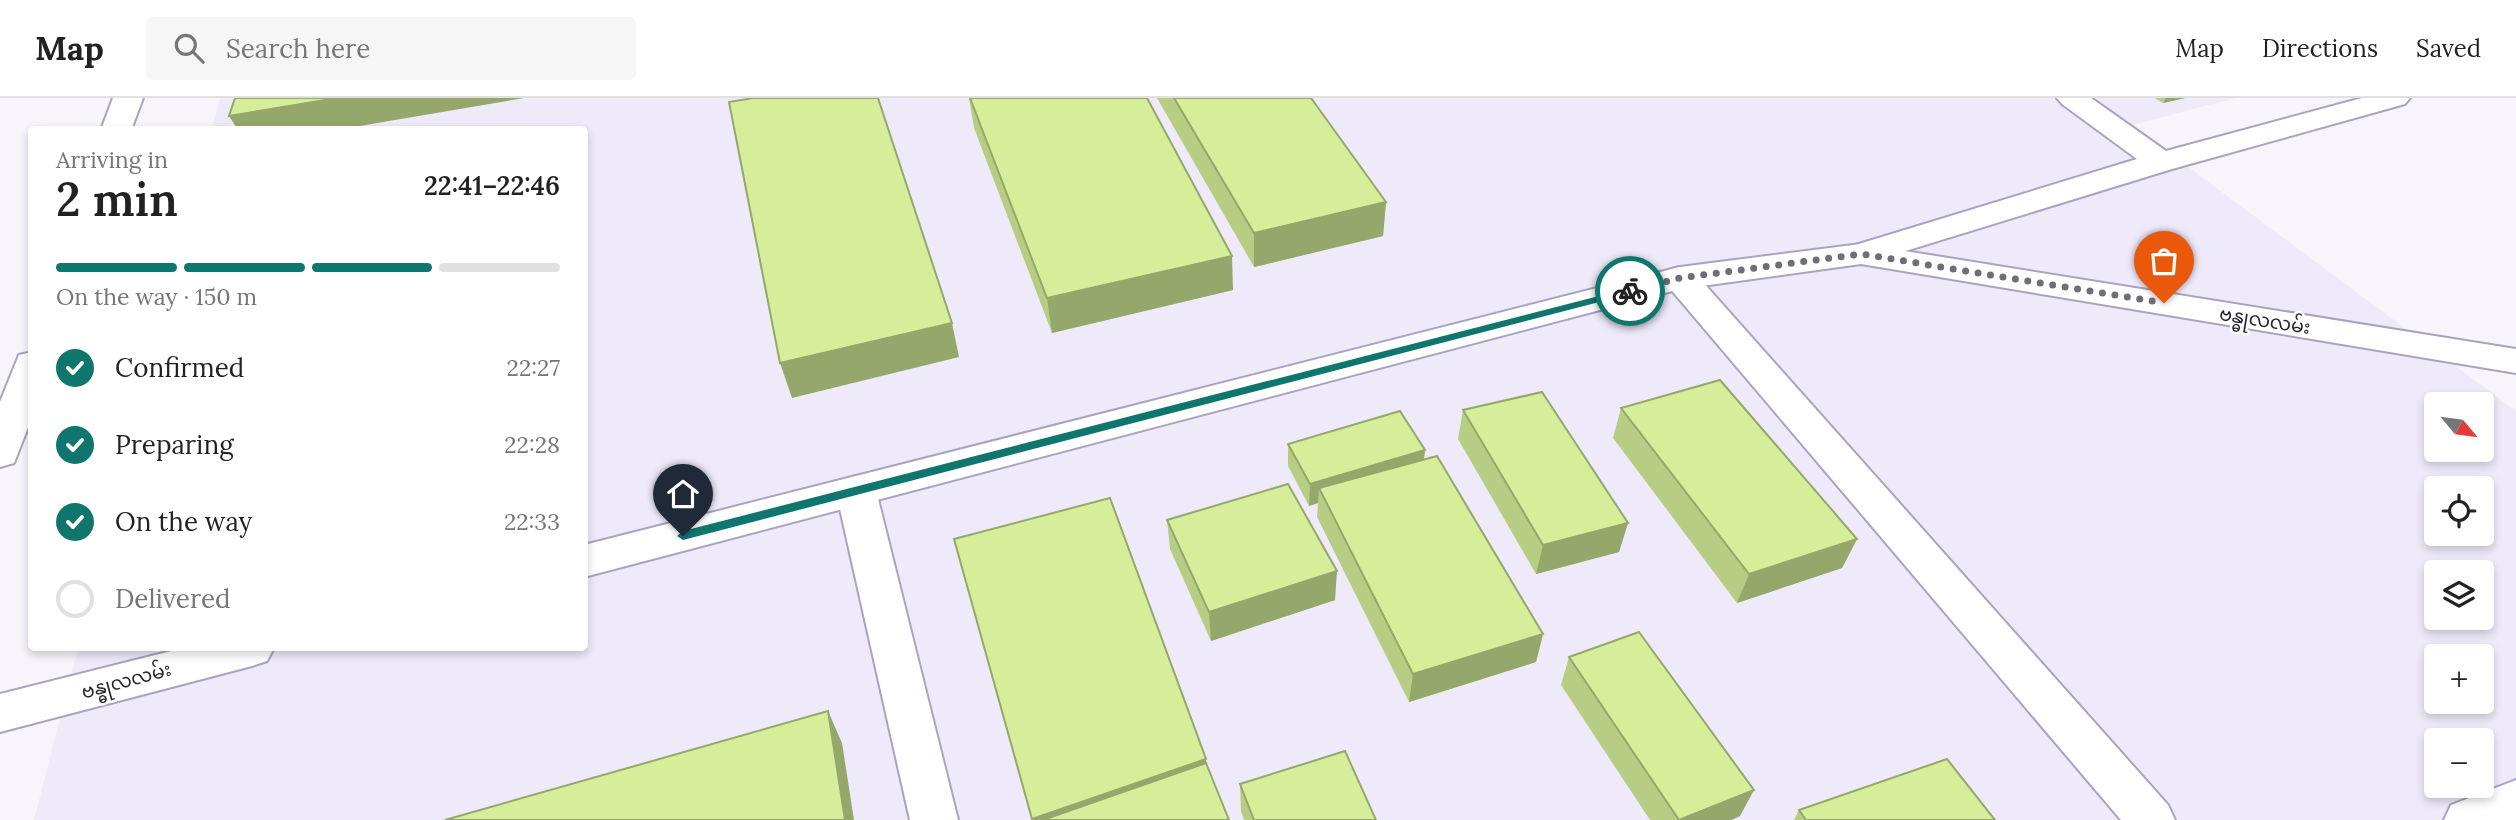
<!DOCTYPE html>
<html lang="en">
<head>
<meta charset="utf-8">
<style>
  body { margin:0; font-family:Lora,"Noto Sans Myanmar",serif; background:#f6f6f6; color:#222; height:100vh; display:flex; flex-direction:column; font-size:26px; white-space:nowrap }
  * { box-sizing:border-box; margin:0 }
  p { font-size:23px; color:#767676 }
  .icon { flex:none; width:38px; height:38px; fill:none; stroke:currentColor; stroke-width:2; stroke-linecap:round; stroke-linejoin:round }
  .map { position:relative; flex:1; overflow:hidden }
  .side { position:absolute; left:28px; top:28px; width:560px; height:525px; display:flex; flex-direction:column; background:#fff; border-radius:7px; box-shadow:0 4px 10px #0003 }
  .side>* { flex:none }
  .needle { width:46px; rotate:119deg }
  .tools { position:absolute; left:2424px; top:294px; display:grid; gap:14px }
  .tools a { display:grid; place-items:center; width:70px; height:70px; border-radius:7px; background:#fff; box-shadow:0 4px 10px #0003; font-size:35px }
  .pin { position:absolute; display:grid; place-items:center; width:60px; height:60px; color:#fff; margin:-72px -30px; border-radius:50% 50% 50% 0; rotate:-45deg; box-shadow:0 0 7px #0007 }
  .pin .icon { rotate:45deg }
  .courier { position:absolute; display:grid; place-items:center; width:70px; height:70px; margin:-35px; border:5px solid #0f766e; border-radius:50%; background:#fff; color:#222; box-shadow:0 2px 9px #0007 }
  .headline em { font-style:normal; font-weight:600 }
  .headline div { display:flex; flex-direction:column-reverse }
  .headline { display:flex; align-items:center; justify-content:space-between; height:119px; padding:0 28px }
  h1 { font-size:46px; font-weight:600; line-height:52px }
  .bar { display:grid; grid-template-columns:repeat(4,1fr); gap:10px 7px; align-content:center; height:84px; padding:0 28px }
  .bar i { height:9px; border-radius:5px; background:#e0e0e0 }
  .bar .on { background:#0f766e }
  .bar p { grid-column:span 4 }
  ol { padding:0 28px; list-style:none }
  li { display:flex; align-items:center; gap:21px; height:77px }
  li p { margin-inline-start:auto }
  li .icon { padding:7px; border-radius:50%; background:#0f766e; color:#fff; stroke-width:4 }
  li:last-child { color:#767676 }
  li i { width:38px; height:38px; border:4px solid #e0e0e0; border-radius:50% }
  header { display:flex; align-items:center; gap:42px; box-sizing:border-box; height:98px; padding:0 35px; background:#fff; border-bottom:2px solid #e0e0e0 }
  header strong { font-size:33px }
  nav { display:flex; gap:38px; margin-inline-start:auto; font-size:24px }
  .search { width:490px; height:63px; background:#f6f6f6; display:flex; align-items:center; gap:18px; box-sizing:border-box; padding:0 24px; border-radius:7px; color:#767676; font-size:26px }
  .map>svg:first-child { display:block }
  .built { fill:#eeeafa; fill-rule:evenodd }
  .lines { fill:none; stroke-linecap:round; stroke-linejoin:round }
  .street-casing { stroke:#aaa3c0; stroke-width:4 }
  .secondary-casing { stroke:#aaa3c0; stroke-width:4 }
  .street { fill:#fff; fill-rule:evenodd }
  .secondary { fill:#fff; fill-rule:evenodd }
  .wall { fill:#b8cd84 }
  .shaded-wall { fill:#96a76b }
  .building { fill:#d6ee99; stroke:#96a76b; stroke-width:2 }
  .route { fill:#0f766e }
  .done { stroke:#706d76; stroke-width:7; stroke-dasharray:0 12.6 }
  .labels { text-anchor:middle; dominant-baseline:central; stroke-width:5; stroke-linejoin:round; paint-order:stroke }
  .street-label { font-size:19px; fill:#27242f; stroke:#fff }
</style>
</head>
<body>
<header>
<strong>Map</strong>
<div class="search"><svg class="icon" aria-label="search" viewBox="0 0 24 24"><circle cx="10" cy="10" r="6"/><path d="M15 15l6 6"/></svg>Search here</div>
<nav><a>Map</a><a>Directions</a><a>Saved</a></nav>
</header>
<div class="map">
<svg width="2516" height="722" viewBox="0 0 2516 722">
  <rect width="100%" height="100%" fill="#f7f5fb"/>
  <!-- built -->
  <path class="built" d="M220,0h2016l-104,27 384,286v409h-2482l44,-172h506v-518l-372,-1zM2436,306h46v46h-46zM2436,390h46v46h-46zM2436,474h46v46h-46zM2436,558h46v46h-46zM2436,642h46v46h-46z"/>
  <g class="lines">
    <defs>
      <g id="street">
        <polygon points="2057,0 2091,0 2166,53 2362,0 2410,0 2405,6 2172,71 1873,163 1861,166 1849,163 1844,156 1849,149 2137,61 2062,6"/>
        <polygon points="1680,169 1692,172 2168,707 2175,722 2121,722 1668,188 1663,180 1668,172"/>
        <polygon points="856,378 870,383 876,393 958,722 910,722 836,393 842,383"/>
        <polygon points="2516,682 2516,722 2444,722 2451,707"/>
      </g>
      <g id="secondary">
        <polygon points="113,0 143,0 131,32 101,32"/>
        <polygon points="1861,146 2516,251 2516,275 1861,166 1680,191 584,479 584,447 1680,169"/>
        <polygon points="32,254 32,319 14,365 0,369 0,304 19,257"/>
        <polygon points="183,550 274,550 267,563 252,568 0,634 0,596"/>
      </g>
    </defs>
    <!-- street casing -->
    <use href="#street" class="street-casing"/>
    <!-- secondary casing -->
    <use href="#secondary" class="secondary-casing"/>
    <!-- street -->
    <use href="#street" class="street"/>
    <!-- secondary -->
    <use href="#secondary" class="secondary"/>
  </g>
  <!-- wall -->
  <g class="wall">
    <polygon points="969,0 1147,0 1233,192 1052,235 974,30"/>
    <polygon points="1157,0 1311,0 1386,104 1383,138 1254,169"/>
    <polygon points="2155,0 2185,0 2163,5"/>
    <polygon points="1621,310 1857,441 1842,470 1737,505 1613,340"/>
    <polygon points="1463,312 1628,425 1619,454 1536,476 1458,341"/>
    <polygon points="1288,346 1425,352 1424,362 1543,536 1536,564 1409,604 1317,419 1318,405 1309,408 1288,368"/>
    <polygon points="1167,422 1335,502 1211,543 1170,451"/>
    <polygon points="954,441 1206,661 1206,665 1229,722 1032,722"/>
    <polygon points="1569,559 1740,718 1731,722 1650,722 1561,587"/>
    <polygon points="1240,686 1376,722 1244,722 1241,713"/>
    <polygon points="1799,712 1995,722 1794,722"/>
  </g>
  <!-- shaded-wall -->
  <g class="shaded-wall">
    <polygon points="337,0 524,0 336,32 238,32 229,18"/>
    <polygon points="2166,0 2185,0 2163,5"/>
    <polygon points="1386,104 1383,138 1254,169 1254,135"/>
    <polygon points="1232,158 1233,192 1052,235 1047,200"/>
    <polygon points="952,225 959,259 792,300 780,265"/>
    <polygon points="1425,352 1422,374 1319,390 1318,405 1309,408 1310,386"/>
    <polygon points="1628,425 1619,454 1536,476 1543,447"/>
    <polygon points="1857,441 1842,470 1737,505 1749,476"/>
    <polygon points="1337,473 1335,502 1211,543 1209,514"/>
    <polygon points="1543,536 1536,564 1409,604 1413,576"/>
    <polygon points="828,613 842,645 854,722 845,722"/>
    <polygon points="1206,661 1207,692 1123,722 1033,722 1032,721"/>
    <polygon points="1754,692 1740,718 1731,722 1680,722"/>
  </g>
  <!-- building -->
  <g class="building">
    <polygon points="235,0 337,0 229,18"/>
    <polygon points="753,0 878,0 952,225 780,265 729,4"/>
    <polygon points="970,0 1147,0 1232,158 1047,200"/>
    <polygon points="1174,0 1311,0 1386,104 1254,135"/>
    <polygon points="1720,282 1857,441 1749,476 1621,310"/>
    <polygon points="1542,294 1628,425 1543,447 1463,312"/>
    <polygon points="1400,313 1425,352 1310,386 1288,346"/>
    <polygon points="1437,358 1543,536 1413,576 1319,390"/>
    <polygon points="1288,386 1337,473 1209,514 1167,422"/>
    <polygon points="1110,400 1206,661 1032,721 954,441"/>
    <polygon points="1639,534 1754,692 1679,722 1569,559"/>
    <polygon points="828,613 845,722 445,722"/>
    <polygon points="1345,653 1376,722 1254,722 1240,686"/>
    <polygon points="1947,661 1995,722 1806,722 1799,712"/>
    <polygon points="1206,665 1229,722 1043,722"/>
  </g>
  <!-- route -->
  <polygon class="route" points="1630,190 1635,193 1634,195 683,442 677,438 683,433"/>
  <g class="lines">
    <!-- done -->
    <polyline class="done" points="1630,193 1680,180 1861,156 2164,205"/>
  </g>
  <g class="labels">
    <!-- street labels -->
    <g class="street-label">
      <text transform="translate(2265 222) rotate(9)">ဗန္ဓုလလမ်း</text>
      <text transform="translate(126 582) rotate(-15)">ဗန္ဓုလလမ်း</text>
    </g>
  </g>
</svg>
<div class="tools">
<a><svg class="needle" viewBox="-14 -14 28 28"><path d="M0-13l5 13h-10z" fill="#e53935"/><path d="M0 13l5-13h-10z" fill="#767676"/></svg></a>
<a><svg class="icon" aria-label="locate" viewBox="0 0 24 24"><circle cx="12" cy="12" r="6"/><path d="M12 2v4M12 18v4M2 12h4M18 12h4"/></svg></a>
<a><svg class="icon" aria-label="layers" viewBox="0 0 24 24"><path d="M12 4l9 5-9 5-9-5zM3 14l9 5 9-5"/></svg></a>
<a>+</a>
<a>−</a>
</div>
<div class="pin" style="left:2164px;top:205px;background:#ea580c"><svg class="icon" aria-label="bag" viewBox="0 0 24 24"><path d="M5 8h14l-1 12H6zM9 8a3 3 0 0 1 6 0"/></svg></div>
<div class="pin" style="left:683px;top:438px;background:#1f2937"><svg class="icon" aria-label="home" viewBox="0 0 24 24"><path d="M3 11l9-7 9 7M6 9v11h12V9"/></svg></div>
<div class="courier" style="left:1630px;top:193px"><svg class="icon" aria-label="bike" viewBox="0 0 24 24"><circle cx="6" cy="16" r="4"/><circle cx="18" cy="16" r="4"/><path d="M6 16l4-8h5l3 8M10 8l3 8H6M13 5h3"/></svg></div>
<section class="side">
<div class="headline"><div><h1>2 min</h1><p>Arriving in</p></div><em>22:41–22:46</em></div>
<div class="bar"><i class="on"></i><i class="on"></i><i class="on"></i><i></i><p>On the way · 150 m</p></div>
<ol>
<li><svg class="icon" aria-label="check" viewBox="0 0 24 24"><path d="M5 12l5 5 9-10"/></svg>Confirmed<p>22:27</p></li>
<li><svg class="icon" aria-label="check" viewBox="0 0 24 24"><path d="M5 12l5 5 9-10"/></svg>Preparing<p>22:28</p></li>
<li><svg class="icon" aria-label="check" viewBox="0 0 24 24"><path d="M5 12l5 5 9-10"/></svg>On the way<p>22:33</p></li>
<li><i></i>Delivered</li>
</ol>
</section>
</div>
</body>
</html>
